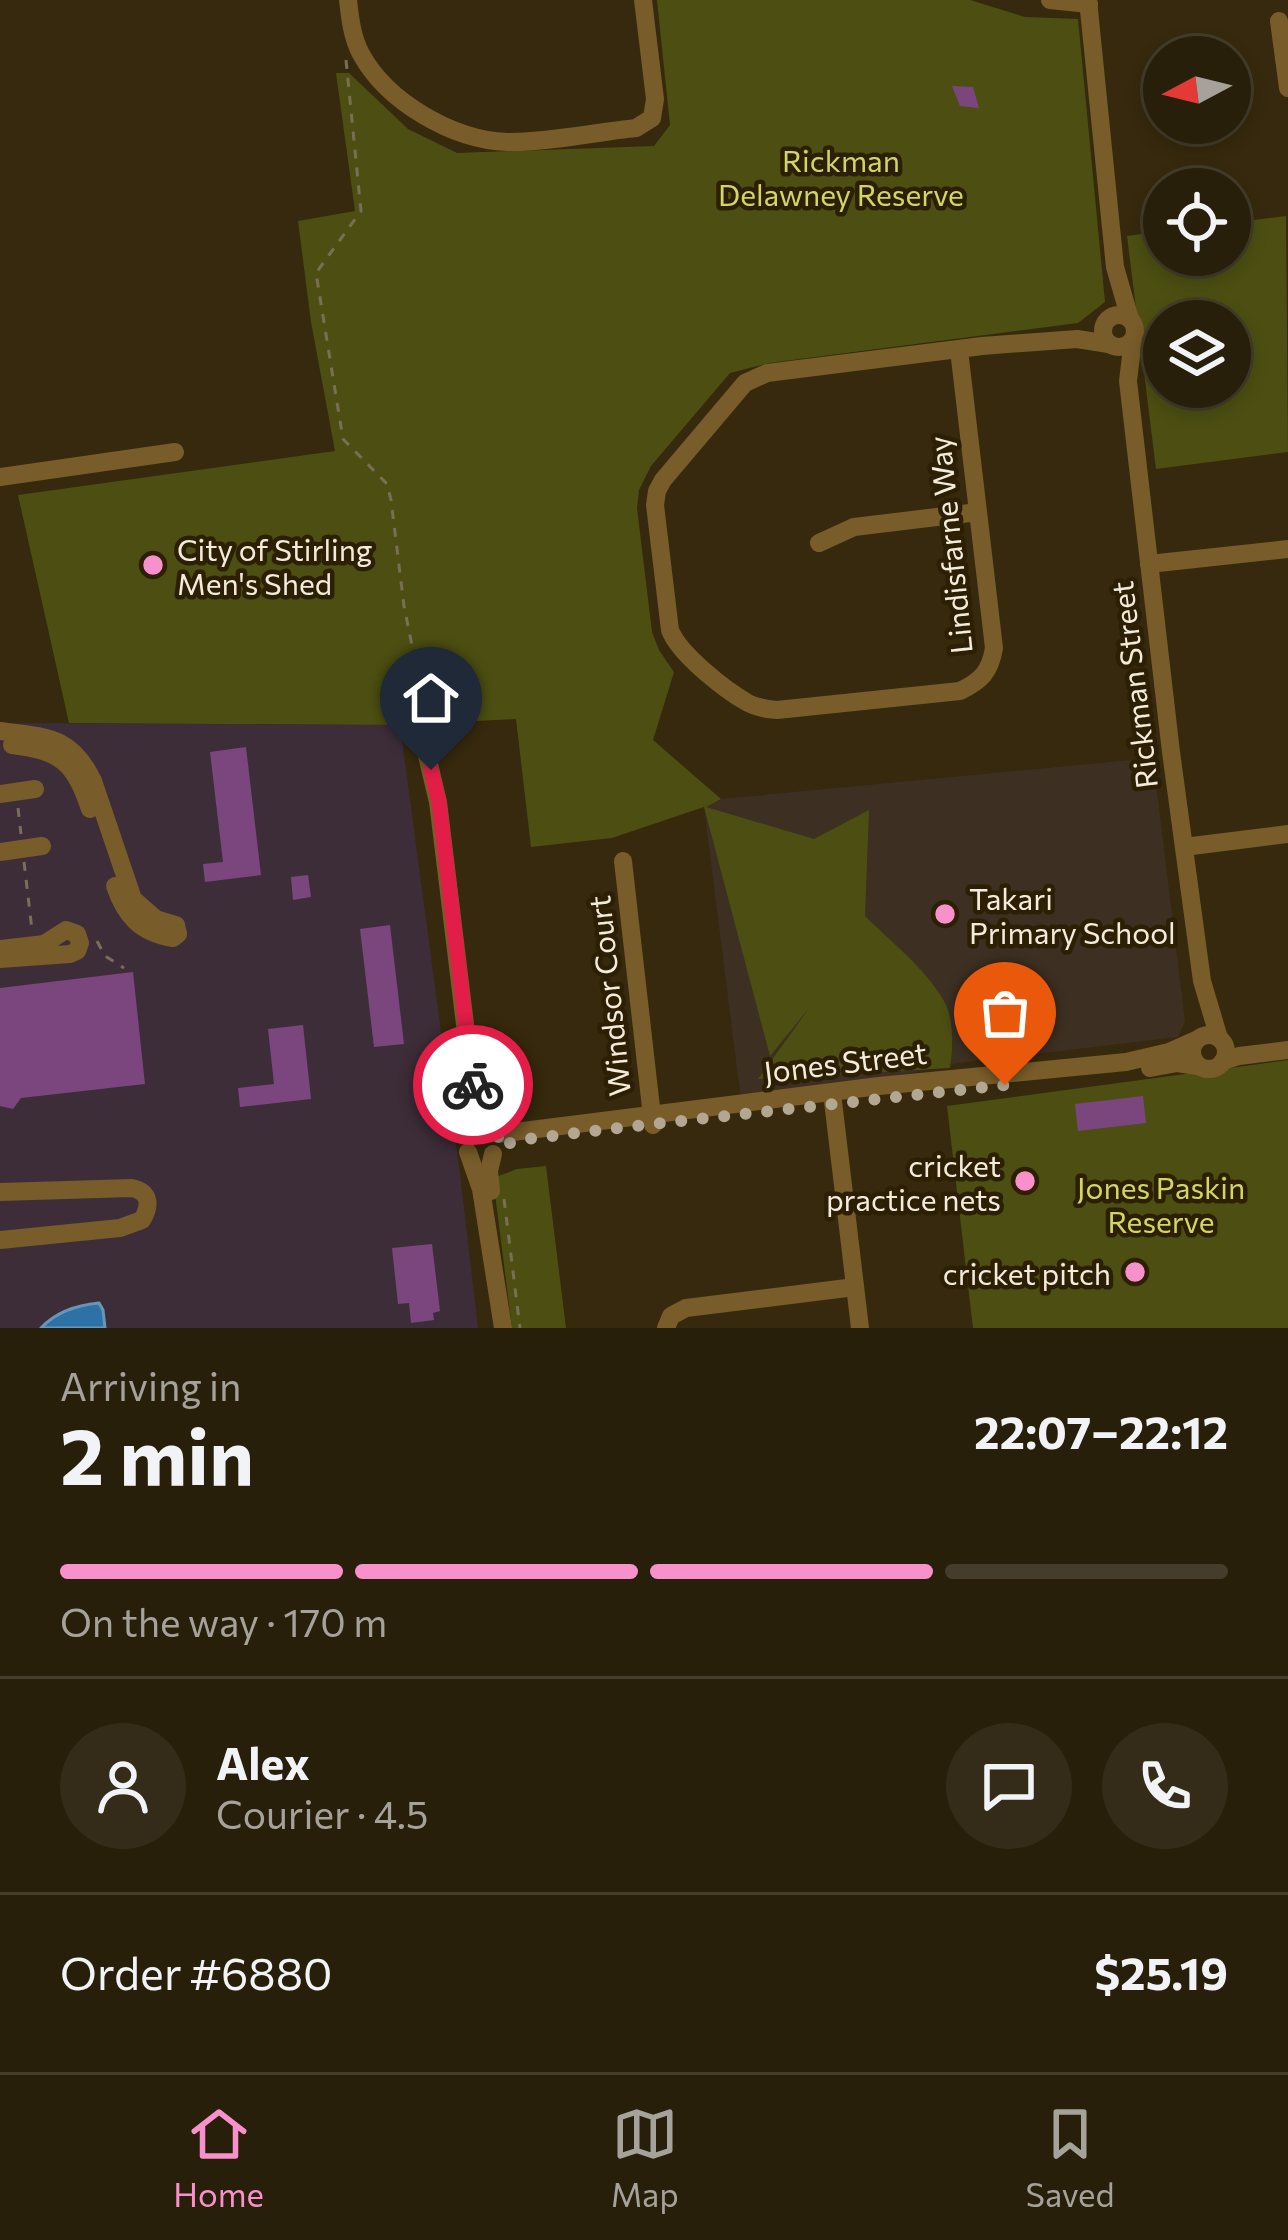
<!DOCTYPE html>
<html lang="en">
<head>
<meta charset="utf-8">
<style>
  body { margin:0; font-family:Commissioner,sans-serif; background:#342c18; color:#f1f3f6; height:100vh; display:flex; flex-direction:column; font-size:45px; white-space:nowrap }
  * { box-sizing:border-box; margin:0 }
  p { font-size:39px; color:#a5a29c }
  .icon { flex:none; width:66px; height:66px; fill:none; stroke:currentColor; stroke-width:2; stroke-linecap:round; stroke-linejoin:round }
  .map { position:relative; height:1328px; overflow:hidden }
  .side { display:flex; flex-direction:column; background:#281f0a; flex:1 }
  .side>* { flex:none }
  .needle { width:78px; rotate:263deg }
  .tools { position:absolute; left:1143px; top:36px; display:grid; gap:24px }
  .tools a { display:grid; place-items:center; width:108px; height:108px; border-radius:50%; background:#281f0a; box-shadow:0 6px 18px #0003,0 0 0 3px #443d2b; font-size:60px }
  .pin { position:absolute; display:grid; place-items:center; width:102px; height:102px; color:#fff; margin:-123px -51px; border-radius:50% 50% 50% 0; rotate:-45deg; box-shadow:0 0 12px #0007 }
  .pin .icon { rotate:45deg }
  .courier { position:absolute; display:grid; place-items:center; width:120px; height:120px; margin:-60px; border:9px solid #e11d48; border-radius:50%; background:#fff; color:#222; box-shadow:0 3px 15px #0007 }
  .headline em { font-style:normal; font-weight:700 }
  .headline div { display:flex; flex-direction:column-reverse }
  .headline { display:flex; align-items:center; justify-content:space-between; height:204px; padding:0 60px }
  h1 { font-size:78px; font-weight:700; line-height:90px }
  .bar { display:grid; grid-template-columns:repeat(4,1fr); gap:18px 12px; align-content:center; height:144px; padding:0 60px }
  .bar i { height:15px; border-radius:9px; background:#443d2b }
  .bar .selected { background:#f890cb }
  .bar p { grid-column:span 4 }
  .line { display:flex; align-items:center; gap:30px; padding:0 60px; border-top:3px solid #443d2b }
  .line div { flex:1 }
  .round { display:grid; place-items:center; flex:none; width:126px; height:126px; border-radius:63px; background:#342c18 }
  .tabs { display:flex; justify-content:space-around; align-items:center; height:168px; border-top:3px solid #443d2b; background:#281f0a; font-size:33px; color:#a5a29c }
  .tabs a { display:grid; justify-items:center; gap:6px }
  .tabs .selected { color:#f890cb }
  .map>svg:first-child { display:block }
  .industrial { fill:#3d2d38 }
  .education { fill:#3d3022 }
  .green { fill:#4c4f11; fill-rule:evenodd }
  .water { fill:#2d72a7; stroke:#6896b7; stroke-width:3 }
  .building { fill:#7b467e }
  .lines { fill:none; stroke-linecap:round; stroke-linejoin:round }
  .path { stroke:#796e56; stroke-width:3; stroke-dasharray:9 9; stroke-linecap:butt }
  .minor { stroke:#785c2a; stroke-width:18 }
  .done { stroke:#b1a793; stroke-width:12; stroke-dasharray:0 21.6 }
  .route { stroke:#e11d48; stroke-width:15 }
  .poi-dot { fill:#f890cb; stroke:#2c1f04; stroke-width:4.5 }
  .labels { text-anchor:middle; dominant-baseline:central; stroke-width:9; stroke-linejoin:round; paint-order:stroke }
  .park-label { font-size:30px; fill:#d0d664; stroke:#2c1f04 }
  .street-label { font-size:30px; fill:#f3ebdb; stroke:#2c1f04 }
  .poi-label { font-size:30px; fill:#f3ebdb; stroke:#2c1f04; text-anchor:start }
</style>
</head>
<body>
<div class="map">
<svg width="1288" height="1328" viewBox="0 0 1288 1328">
  <rect width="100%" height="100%" fill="#36290d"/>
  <!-- industrial -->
  <polygon class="industrial" points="0,723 400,725 460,1174 478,1328 0,1328"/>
  <!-- education -->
  <polygon class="education" points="1153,758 1185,1022 1178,1037 958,1063 742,1108 704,807 721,799"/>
  <!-- green -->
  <g class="green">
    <path d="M657,0h313l55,17 53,2 27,283 -27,21 -309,40 -39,10 -79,93 -12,24 -2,18 15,124 7,18 15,22 -21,68 68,59 -15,8 108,32 55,-29 -4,106c26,26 61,53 79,85 10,17 9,48 6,67l-192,11 52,-72 -40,49 -66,-249 -92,31 -81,9 -15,-128 -116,6 -331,-2 -51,-228 317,-44 -24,-129 -13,-101 57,-10 -19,-138h13l59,56 49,24 197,-7 16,-21z"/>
    <path d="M1286,216l2,236 -132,17 -29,-233 37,-5v24h66v-32zM1164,321h66v66h-66z"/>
    <polygon points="1288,1060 1288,1328 973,1328 947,1106"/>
    <polygon points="546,1166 566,1328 512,1328 493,1178 517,1169"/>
  </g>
  <!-- water -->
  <path class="water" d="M99,1303l4,7 2,18h-64c15,-16 36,-23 58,-25z"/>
  <!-- building -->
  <g class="building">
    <polygon points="952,86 973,87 979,108 960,106"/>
    <polygon points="246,747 261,875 205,882 203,864 223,862 210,752"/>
    <polygon points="308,875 311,897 293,900 291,877"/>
    <polygon points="390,925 404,1044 374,1047 360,929"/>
    <polygon points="133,972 145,1084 21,1098 13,1109 0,1106 0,988"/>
    <polygon points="303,1025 311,1099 240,1107 238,1088 274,1084 268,1029"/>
    <polygon points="1143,1096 1146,1123 1078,1131 1075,1104"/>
    <polygon points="432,1244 440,1311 433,1313 434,1320 411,1323 409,1303 398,1304 392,1248"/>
  </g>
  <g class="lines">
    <!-- path -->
    <g class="path">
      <polyline points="346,60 361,211 316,273 343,439 387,484 391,500 404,606 423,700 423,725"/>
      <polyline points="18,808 21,834"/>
      <polyline points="24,862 32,930"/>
      <polyline points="97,941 105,956 124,968"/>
      <polyline points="504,1199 520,1328"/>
    </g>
    <!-- minor -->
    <g class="minor">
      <path d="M348,0c2,18 4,37 13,54 26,48 92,86 146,88 37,1 90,-10 129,-14l16,-10 3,-19 -12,-99"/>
      <polyline points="1050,0 1089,4"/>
      <polyline points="1088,0 1115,267 1130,319"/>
      <polyline points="1279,21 1288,88"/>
      <circle cx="1119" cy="331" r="16"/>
      <polyline points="1133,340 1128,381 1171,752 1202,981 1219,1038"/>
      <path d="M959,350l35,298c-4,24 -13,33 -34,43l-183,19c-10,-1 -20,-2 -29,-7 -23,-13 -69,-49 -78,-73l-15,-125 2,-14 6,-11 82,-97 22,-10 215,-27 95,-7 32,5"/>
      <polyline points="0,477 175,452"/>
      <polyline points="819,543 854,527 978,512"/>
      <polyline points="1149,564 1288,549"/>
      <path d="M0,731c46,6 71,4 93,50l40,118 23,20 20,6 2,9"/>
      <polyline points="423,739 438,802 477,1123"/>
      <path d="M12,745c49,6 62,17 78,64"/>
      <polyline points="0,794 35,789"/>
      <polyline points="1184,847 1288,834"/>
      <polyline points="0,852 42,846"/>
      <polyline points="623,861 653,1125"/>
      <path d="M115,886c10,30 26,47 58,52l5,-4"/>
      <polyline points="0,949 44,944 66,930 77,934 80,943 77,951 70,954 0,959"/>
      <circle cx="1209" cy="1052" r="17"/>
      <polyline points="1223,1061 1239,1056 1288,1050"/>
      <polyline points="1150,1068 1177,1063 1198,1066"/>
      <polyline points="832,1093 860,1328"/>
      <polyline points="498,1134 879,1086 1126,1062 1169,1052 1196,1040"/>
      <polyline points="468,1152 481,1189 503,1328"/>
      <polyline points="491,1191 489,1171 493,1154"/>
      <path d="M0,1192l132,-4c18,4 19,17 10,32l-22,8 -120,12"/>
      <polyline points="666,1328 671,1316 686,1308 855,1287"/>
    </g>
  </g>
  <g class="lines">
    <!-- done -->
    <path class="done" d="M473,1085l5,38c14,0 23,9 20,23l29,-7 91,-11 387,-43"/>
    <!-- route -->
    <polyline class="route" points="431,770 439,802 473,1085"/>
  </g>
  <!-- markers -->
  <g class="poi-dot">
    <circle cx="153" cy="565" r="12"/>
    <circle cx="945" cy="914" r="12"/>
    <circle cx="1025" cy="1181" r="12"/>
    <circle cx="1135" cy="1272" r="12"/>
  </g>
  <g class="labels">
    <!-- park labels -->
    <g class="park-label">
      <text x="841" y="159">Rickman<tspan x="841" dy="34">Delawney Reserve</tspan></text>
      <text x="1161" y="1186">Jones Paskin<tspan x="1161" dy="34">Reserve</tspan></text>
    </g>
    <!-- street labels -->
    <g class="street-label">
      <text transform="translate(949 545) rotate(-96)">Lindisfarne Way</text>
      <text transform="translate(1133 685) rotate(-97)">Rickman Street</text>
      <text transform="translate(608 996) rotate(-96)">Windsor Court</text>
      <text transform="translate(845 1061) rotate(-7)">Jones Street</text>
    </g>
    <!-- poi labels -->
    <g class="poi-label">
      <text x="177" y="548">City of Stirling<tspan x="177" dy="34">Men's Shed</tspan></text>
      <text x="969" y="897">Takari<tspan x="969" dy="34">Primary School</tspan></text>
      <text x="1001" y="1164" text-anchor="end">cricket<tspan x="1001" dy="34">practice nets</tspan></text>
      <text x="1111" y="1272" text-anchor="end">cricket pitch</text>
    </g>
  </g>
</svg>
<div class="tools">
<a><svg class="needle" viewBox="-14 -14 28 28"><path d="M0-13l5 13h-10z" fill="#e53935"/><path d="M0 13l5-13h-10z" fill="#a5a29c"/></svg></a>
<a><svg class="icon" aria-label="locate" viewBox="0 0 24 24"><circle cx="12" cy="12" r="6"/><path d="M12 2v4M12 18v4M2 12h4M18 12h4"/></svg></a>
<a><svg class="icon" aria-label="layers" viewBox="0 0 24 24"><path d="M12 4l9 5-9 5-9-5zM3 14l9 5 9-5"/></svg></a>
</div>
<div class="pin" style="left:1005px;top:1085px;background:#ea580c"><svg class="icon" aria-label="bag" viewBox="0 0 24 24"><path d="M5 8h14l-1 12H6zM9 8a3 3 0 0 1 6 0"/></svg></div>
<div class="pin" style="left:431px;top:770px;background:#1f2937"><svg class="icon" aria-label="home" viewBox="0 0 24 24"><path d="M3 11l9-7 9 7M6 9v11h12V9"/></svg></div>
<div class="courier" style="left:473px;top:1085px"><svg class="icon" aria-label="bike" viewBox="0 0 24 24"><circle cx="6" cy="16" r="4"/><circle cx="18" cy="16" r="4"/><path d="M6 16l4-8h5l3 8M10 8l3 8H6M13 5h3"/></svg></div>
</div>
<section class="side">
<div class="headline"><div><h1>2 min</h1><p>Arriving in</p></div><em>22:07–22:12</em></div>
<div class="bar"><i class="selected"></i><i class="selected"></i><i class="selected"></i><i></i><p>On the way · 170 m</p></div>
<div class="line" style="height:216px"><a class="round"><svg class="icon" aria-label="person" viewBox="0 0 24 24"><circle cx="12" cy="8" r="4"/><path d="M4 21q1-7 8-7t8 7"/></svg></a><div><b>Alex</b><p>Courier · 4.5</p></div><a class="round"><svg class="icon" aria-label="chat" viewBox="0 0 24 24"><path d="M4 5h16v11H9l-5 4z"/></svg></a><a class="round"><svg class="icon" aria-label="phone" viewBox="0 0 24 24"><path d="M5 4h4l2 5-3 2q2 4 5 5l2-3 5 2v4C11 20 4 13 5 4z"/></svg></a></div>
<div class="line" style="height:156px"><div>Order #6880</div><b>$25.19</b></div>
</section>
<nav class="tabs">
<a class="selected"><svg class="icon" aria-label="home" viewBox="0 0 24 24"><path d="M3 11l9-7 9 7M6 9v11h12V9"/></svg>Home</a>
<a><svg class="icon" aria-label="map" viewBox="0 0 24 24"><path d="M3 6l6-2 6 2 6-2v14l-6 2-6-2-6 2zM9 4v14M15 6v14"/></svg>Map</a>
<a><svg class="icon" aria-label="saved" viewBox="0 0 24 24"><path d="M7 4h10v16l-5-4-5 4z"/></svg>Saved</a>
</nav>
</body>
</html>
